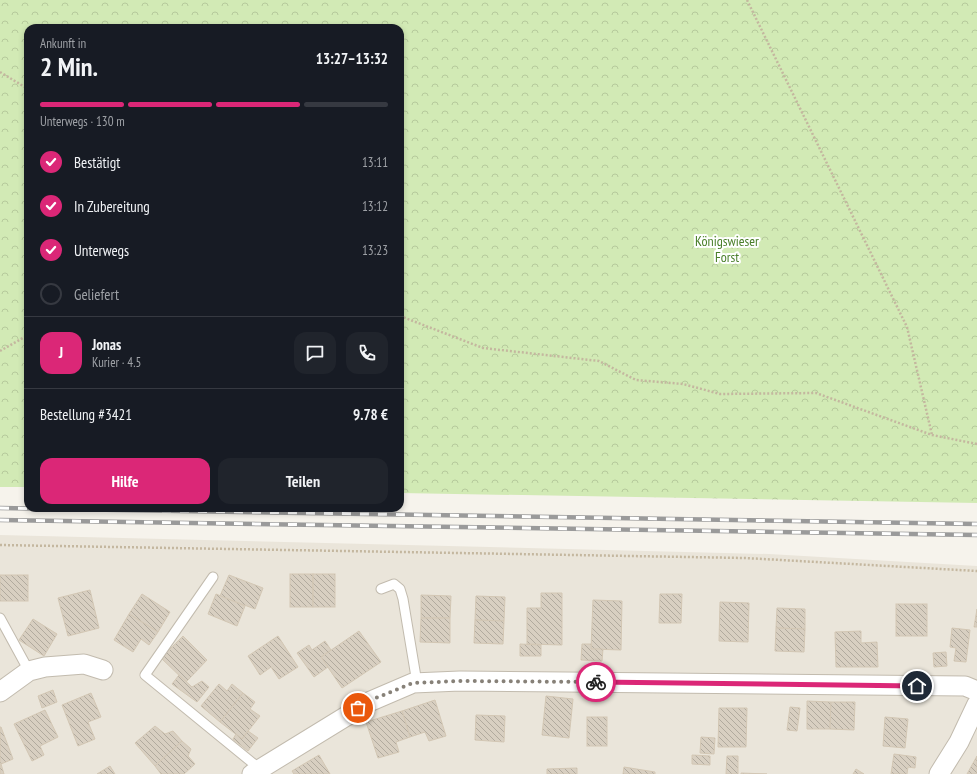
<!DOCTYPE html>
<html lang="de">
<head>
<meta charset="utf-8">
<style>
  body { margin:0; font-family:"PT Sans Narrow",sans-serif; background:#20242c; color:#f1f3f6; height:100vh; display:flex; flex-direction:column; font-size:15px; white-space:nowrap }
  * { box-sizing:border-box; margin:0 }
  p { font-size:13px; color:#9ea1a6 }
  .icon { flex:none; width:22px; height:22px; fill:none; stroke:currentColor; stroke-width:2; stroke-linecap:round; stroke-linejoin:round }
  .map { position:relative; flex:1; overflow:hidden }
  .panel { position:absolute; left:24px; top:24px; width:380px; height:488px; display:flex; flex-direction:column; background:#171b24; border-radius:12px; box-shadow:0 2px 6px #0003 }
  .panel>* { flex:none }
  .pin { position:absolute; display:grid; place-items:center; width:34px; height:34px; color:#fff; margin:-17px; border:2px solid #fff; border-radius:50%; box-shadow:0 1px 4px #0007 }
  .courier { position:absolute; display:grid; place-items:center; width:40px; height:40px; margin:-20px; border:3px solid #db2777; border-radius:50%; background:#fff; color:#222; box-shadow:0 1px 5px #0007 }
  .headline em { font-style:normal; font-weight:700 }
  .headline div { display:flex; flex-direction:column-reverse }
  .headline { display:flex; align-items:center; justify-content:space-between; height:68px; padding:0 16px }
  h1 { font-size:26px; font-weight:700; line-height:30px }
  .bar { display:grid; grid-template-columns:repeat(4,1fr); gap:6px 4px; align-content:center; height:48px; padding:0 16px }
  .bar i { height:5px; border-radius:3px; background:#363941 }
  .bar .on { background:#db2777 }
  .bar p { grid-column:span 4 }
  .line { display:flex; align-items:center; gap:10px; padding:0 16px; border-top:1px solid #363941 }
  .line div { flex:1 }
  .round { display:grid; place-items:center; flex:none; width:42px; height:42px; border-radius:12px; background:#20242c }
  ol { padding:0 16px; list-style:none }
  li { display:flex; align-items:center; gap:12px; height:44px }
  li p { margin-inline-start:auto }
  li .icon { padding:4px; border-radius:50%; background:#db2777; color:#fff; stroke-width:4 }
  li:last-child { color:#9ea1a6 }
  li i { width:22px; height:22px; border:2px solid #363941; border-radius:50% }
  .primary-button { display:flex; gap:8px; margin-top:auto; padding:8px 16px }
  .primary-button a { flex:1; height:46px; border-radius:12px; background:#db2777; color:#fff; font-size:16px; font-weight:700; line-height:46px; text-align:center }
  .primary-button a+a { background:#20242c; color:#f1f3f6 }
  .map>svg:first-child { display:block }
  .residential { fill:#eae5da }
  .forest { fill:url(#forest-crowns) }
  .building { fill:url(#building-back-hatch); stroke:#d3c7b4 }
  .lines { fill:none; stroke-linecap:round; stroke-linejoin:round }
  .service-casing { stroke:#c2bbae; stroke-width:11 }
  .minor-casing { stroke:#c2bbae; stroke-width:21 }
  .path { stroke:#c4b79f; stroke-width:2.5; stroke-dasharray:2 2; stroke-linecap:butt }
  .service { stroke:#fff; stroke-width:9 }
  .minor { stroke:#fff; stroke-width:19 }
  .rail-casing { stroke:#9a9a9a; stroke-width:4.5 }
  .rail { stroke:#fff; stroke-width:3; stroke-dasharray:9; stroke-linecap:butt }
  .done { stroke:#878178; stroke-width:4; stroke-dasharray:0 7.2 }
  .route { stroke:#db2777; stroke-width:5 }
  .labels { text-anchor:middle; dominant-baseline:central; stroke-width:4; stroke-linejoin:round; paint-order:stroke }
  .park-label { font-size:14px; fill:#4a7f2a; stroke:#fff }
</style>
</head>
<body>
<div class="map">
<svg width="977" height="774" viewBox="0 0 977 774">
  <defs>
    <pattern id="forest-crowns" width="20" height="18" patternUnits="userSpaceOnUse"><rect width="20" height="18" fill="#d2eab5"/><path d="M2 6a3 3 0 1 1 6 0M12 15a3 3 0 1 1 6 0" fill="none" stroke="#b6ca9c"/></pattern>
    <pattern id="building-back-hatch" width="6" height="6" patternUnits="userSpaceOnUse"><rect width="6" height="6" fill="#d8cfc1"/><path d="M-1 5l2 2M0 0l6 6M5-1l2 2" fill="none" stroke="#b1aa9e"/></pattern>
  </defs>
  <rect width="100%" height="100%" fill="#f6f3ec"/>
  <!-- residential -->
  <polygon class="residential" points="0,535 769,554 977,566 977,774 0,774"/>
  <!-- forest -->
  <polygon class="forest" points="0,0 977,0 977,503 400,493 400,28 28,28 28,487 0,487"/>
  <!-- building -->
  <g class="building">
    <rect x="290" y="574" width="23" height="33"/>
    <rect x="313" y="574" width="22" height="33"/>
    <rect x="0" y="575" width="28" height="26"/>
    <polygon points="229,575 263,588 255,609 220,596"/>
    <polygon points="90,590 99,628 68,636 58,598"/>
    <polygon points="541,593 562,593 562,645 527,644 527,608 541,608"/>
    <polygon points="142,594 170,612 158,632 129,614"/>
    <polygon points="216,594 245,606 237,626 208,614"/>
    <polygon points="660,594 682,594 681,623 659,623"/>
    <polygon points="421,595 451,596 450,618 421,618"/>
    <polygon points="476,596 505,597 504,621 475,620"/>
    <polygon points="593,600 622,601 621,650 591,649"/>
    <polygon points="720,602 749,603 748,642 719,641"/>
    <rect x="896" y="604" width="31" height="32"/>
    <polygon points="777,608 805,609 805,629 776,628"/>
    <polygon points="977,609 977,627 974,627"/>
    <polygon points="129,614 158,632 149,645 141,639 133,652 114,640"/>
    <polygon points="421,618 450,618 450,643 420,642"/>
    <polygon points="33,619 57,634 44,656 19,640"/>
    <polygon points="475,620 504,621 503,644 474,643"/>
    <polygon points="776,628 805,629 804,652 775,651"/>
    <polygon points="952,628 970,630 966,662 954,661 956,648 950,647"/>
    <polygon points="359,631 381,662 342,688 321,657"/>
    <polygon points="861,631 861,643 877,642 878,667 836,667 835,632"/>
    <polygon points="183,636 207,660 186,682 161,658"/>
    <polygon points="278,636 298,667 279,679 271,667 260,675 248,656"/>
    <polygon points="325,641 331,650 321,657 328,667 314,677 297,653 309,645 312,650"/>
    <polygon points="520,644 541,645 541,656 520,656"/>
    <polygon points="582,644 591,644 591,649 603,649 602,661 581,660"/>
    <polygon points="946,652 947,666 934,667 933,653"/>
    <polygon points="179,675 192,687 202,681 209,687 197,702 172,684"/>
    <polygon points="219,684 227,691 232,684 243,693 220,722 201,706"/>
    <polygon points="53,690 57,702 42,708 38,696"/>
    <polygon points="91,693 101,717 88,722 95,739 78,746 62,705"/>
    <polygon points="243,693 255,702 250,709 260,716 242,739 220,722"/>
    <polygon points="546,696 573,699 569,738 542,735"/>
    <polygon points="435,700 446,736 429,741 425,732 410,737 402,711"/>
    <polygon points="807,701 831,702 830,729 807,729"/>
    <polygon points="831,702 855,702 854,730 830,729"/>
    <polygon points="790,707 800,708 797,731 787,730"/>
    <polygon points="719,708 747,708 746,747 718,747"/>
    <polygon points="45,710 58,737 40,746 44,755 32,761 14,724"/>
    <polygon points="402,711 410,737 396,742 399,752 378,758 366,722"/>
    <polygon points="476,715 505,716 504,742 475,740"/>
    <rect x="587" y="717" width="20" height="29"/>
    <polygon points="885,717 908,719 905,748 883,746"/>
    <polygon points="155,726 165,734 173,731 182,741 155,766 135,743"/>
    <polygon points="0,727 1,727 13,759 1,764 4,774 0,774"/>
    <polygon points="248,731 258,738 248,751 233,739 236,734 242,739"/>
    <polygon points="701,737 715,738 714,754 700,753"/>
    <polygon points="182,741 191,749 188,756 195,764 184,774 161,774 155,766"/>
    <polygon points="894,754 916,757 915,768 908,767 907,774 891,774"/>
    <polygon points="319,755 330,774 294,774 292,771"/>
    <polygon points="692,755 710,756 710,765 692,764"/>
    <polygon points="727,756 738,756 738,774 726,774"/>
    <polygon points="977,756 977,774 967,774"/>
    <polygon points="110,766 115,774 97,774"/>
    <polygon points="624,767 655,772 655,774 623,774"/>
    <polygon points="577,768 577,774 547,774 547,769"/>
    <polygon points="856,769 864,774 853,774"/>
    <polygon points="741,773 767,774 741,774"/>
  </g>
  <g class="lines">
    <defs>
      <g id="service">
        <polyline points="213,577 145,675 260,769"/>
        <polyline points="381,589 394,584 400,589 403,599 417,683"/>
        <polyline points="0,618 29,671"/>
      </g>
      <g id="minor">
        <polyline points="0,692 29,671 45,667 84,664 103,670"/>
        <polyline points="252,774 371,701 413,683 460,681 566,682 965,686 977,691"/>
        <polyline points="939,774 959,742 977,704"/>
      </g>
    </defs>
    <!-- service casing -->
    <use href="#service" class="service-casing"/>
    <!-- minor casing -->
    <use href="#minor" class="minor-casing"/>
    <!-- path -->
    <g class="path">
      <polyline points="747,0 907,327 932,435"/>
      <polyline points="0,72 28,89"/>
      <polyline points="400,316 483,348 599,361 636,380 683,384 720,394 816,393 932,435 977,444"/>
      <polyline points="0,351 28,335"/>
      <polyline points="0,545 745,558 977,571"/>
    </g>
    <!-- service -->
    <use href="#service" class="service"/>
    <!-- minor -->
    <use href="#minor" class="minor"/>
    <defs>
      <g id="rail">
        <polyline points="0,508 977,524"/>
        <polyline points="0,520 977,535"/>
      </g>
    </defs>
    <!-- rail casing -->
    <use href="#rail" class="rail-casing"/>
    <!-- rail -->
    <use href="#rail" class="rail"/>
  </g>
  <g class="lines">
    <!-- done -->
    <polyline class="done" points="358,708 371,700 413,683 460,681 596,682"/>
    <!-- route -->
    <polyline class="route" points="596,682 917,686"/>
  </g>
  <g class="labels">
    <!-- park labels -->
    <g class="park-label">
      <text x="727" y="241">Königswieser<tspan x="727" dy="16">Forst</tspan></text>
    </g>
  </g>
</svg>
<div class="pin" style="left:358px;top:708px;background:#ea580c"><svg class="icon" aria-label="bag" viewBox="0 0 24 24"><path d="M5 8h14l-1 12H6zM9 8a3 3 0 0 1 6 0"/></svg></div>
<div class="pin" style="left:917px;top:686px;background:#1f2937"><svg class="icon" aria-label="home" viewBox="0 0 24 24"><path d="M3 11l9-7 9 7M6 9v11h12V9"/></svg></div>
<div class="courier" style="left:596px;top:682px"><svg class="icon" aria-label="bike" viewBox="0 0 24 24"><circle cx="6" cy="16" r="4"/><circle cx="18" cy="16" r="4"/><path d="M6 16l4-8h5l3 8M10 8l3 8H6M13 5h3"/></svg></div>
<section class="panel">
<div class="headline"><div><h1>2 Min.</h1><p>Ankunft in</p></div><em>13:27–13:32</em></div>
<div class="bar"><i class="on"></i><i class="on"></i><i class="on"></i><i></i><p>Unterwegs · 130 m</p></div>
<ol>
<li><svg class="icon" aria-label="check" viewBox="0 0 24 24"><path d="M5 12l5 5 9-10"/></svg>Bestätigt<p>13:11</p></li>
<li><svg class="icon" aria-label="check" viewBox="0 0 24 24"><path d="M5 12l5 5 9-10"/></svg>In Zubereitung<p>13:12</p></li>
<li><svg class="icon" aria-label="check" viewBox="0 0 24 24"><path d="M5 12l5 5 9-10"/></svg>Unterwegs<p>13:23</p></li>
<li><i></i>Geliefert</li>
</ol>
<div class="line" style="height:72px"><b class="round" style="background:#db2777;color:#fff">J</b><div><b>Jonas</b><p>Kurier · 4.5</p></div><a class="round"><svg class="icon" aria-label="chat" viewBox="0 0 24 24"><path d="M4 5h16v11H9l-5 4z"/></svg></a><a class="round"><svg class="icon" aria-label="phone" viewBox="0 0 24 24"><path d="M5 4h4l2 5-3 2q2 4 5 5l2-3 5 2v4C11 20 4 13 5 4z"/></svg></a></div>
<div class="line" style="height:52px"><div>Bestellung #3421</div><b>9.78 €</b></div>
<div class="primary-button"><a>Hilfe</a><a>Teilen</a></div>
</section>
</div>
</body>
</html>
